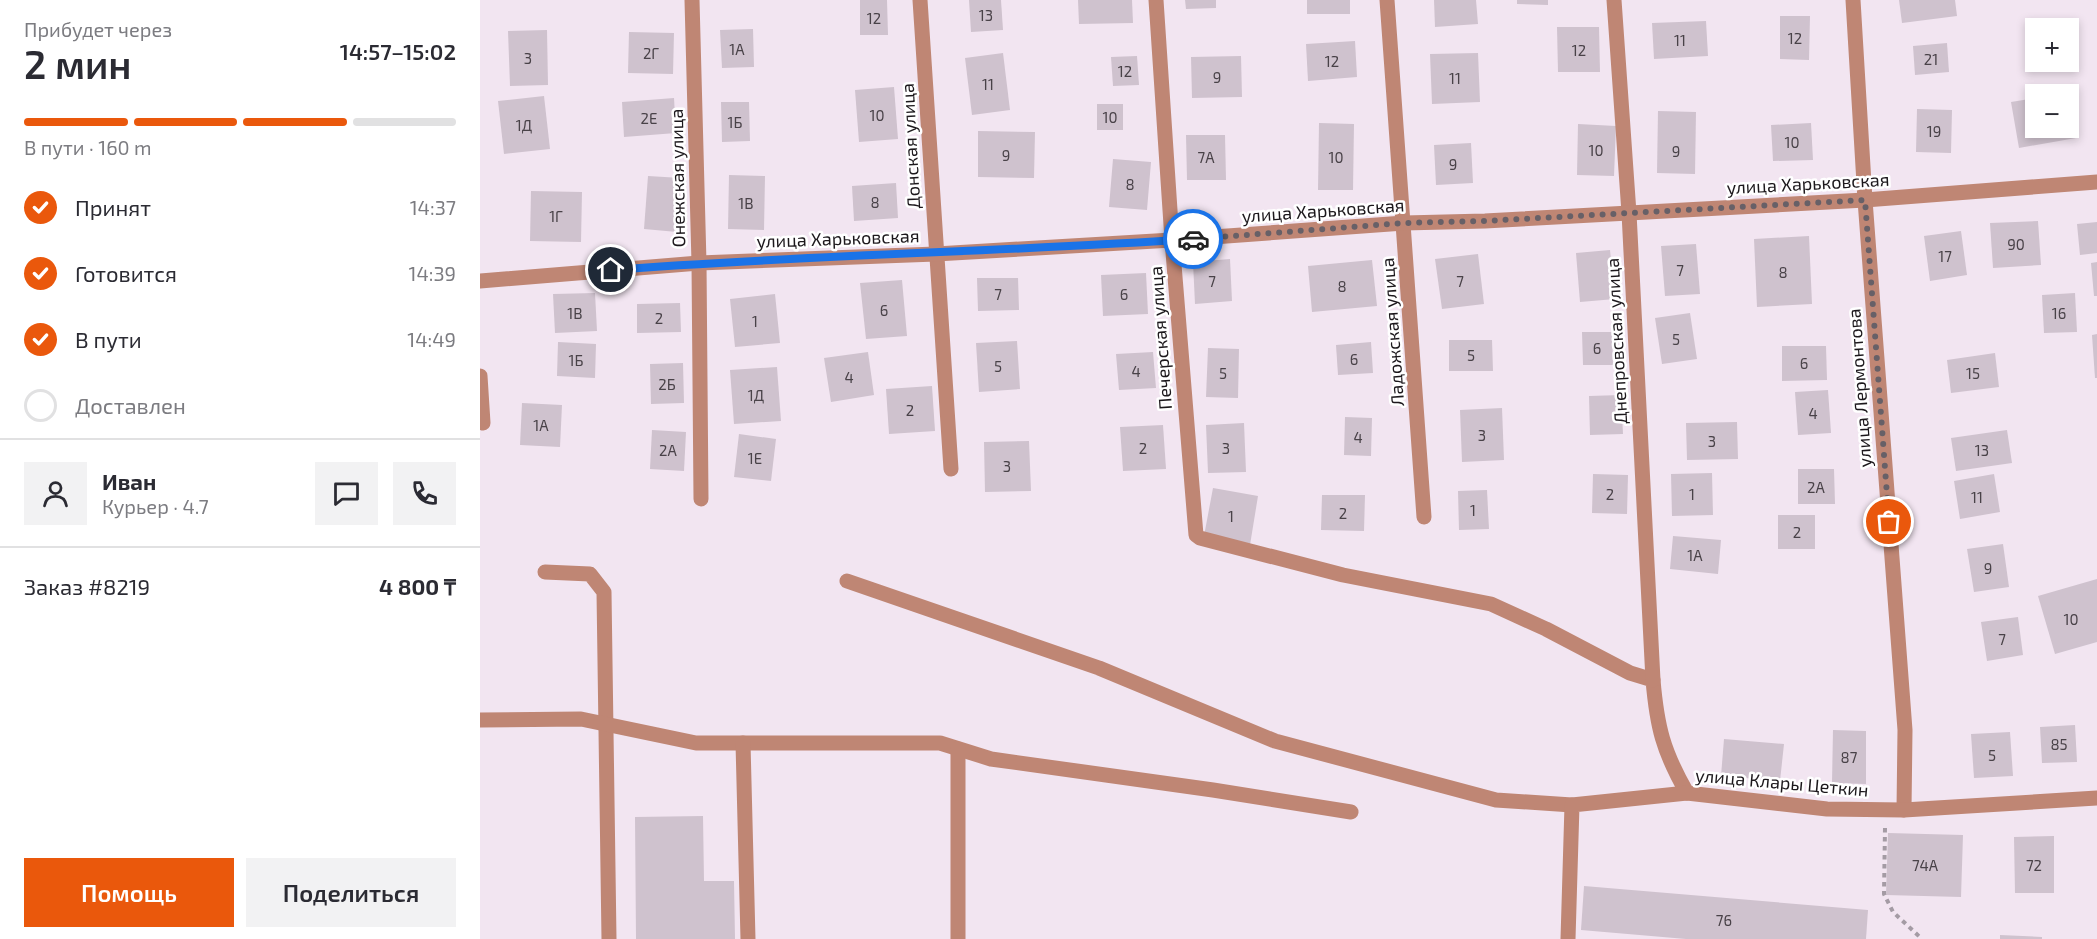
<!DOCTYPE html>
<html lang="ru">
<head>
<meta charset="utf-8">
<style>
  body { margin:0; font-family:"Exo 2",sans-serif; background:#f2f2f3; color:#2b2b33; height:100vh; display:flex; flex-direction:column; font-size:22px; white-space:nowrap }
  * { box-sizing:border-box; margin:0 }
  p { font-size:20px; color:#7c7c81 }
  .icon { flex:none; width:33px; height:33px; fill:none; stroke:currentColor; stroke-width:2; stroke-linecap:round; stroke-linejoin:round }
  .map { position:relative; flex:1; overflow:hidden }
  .sheet { display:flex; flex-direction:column; background:#fff; width:480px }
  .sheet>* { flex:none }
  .fabs { position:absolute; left:1545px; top:18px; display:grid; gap:12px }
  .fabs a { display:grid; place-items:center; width:54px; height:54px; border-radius:0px; background:#fff; box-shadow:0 3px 9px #0003; font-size:30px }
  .pin { position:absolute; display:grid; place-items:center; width:51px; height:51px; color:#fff; margin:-26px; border:3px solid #fff; border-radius:50%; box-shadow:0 2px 6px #0007 }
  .courier { position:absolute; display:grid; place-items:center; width:60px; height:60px; margin:-30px; border:4px solid #1a73e8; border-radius:50%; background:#fff; color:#222; box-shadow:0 2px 8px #0007 }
  .headline em { font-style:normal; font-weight:600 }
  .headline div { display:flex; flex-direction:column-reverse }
  .headline { display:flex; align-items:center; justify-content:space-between; height:102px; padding:0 24px }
  h1 { font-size:39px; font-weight:600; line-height:45px }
  .bar { display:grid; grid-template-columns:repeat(4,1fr); gap:9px 6px; align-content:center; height:72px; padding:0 24px }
  .bar i { height:8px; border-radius:4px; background:#e1e1e2 }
  .bar .current { background:#ea580c }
  .bar p { grid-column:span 4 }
  .line { display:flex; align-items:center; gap:15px; padding:0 24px; border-top:2px solid #e1e1e2 }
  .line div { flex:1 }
  .round { display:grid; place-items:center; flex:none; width:63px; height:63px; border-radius:0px; background:#f2f2f3 }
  ol { padding:0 24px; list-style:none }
  li { display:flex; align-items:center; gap:18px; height:66px }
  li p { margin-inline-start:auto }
  li .icon { padding:6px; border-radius:50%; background:#ea580c; color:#fff; stroke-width:4 }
  li:last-child { color:#7c7c81 }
  li i { width:33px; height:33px; border:3px solid #e1e1e2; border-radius:50% }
  .button { display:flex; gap:12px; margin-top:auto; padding:12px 24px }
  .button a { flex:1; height:69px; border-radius:0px; background:#ea580c; color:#fff; font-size:24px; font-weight:600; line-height:69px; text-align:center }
  .button a+a { background:#f2f2f3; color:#2b2b33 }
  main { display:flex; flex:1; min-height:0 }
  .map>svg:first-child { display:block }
  .building { fill:#cfc2ce }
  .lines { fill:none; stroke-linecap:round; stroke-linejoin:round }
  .path { stroke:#a49ba4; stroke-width:4; stroke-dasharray:4.5 4.5; stroke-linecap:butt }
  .lane { stroke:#bf8674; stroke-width:15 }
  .street { stroke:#bf8674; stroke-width:15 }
  .done { stroke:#676067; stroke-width:6; stroke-dasharray:0 10.8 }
  .route { stroke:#1a73e8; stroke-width:8 }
  .labels { text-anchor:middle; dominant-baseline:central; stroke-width:5; stroke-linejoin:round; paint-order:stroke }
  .number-label { font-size:15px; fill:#494248 }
  .street-label { font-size:18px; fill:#1c181c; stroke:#fff }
</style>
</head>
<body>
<main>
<section class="sheet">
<div class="headline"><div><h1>2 мин</h1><p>Прибудет через</p></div><em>14:57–15:02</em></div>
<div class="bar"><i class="current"></i><i class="current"></i><i class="current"></i><i></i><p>В пути · 160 m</p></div>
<ol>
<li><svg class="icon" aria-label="check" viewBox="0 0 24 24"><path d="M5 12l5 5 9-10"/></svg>Принят<p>14:37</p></li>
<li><svg class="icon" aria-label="check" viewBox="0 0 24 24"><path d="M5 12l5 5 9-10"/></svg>Готовится<p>14:39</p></li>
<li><svg class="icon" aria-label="check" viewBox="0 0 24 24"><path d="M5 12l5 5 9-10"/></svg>В пути<p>14:49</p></li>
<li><i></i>Доставлен</li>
</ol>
<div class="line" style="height:108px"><a class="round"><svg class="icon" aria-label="person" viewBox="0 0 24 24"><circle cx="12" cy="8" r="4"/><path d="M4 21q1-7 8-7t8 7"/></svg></a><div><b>Иван</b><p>Курьер · 4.7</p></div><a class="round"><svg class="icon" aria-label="chat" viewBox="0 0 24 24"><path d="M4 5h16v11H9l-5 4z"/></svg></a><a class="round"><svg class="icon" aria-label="phone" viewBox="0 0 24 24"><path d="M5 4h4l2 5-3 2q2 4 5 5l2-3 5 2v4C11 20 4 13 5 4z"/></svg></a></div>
<div class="line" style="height:78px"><div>Заказ #8219</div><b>4 800 ₸</b></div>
<div class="button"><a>Помощь</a><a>Поделиться</a></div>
</section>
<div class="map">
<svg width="1617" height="939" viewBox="0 0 1617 939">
  <rect width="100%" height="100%" fill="#f2e5f1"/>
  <!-- building -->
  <g class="building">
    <polygon points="380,0 407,0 408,35 380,35"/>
    <polygon points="489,0 521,0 523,30 491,32"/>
    <polygon points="598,0 652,0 653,23 599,24"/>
    <polygon points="705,0 736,0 736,8 706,9"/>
    <rect x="827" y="0" width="43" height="14"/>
    <polygon points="954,0 996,0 998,24 955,27"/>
    <polygon points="1037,0 1068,0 1068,5 1037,4"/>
    <polygon points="1419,0 1475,0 1477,16 1422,23"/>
    <polygon points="1300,16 1330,16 1329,60 1300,59"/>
    <polygon points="1226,21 1228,56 1174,59 1172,23"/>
    <polygon points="1077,27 1119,27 1120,72 1078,72"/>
    <polygon points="273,29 274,67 242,68 240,30"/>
    <polygon points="67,30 68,85 30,86 28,31"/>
    <polygon points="149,32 194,33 193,74 148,73"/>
    <polygon points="875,41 877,77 828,81 826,44"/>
    <polygon points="1467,43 1469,72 1435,75 1433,46"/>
    <polygon points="523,53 530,110 492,115 485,58"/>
    <polygon points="998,53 1000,102 952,104 950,54"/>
    <polygon points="657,56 659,85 633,86 631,57"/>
    <polygon points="761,56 762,97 712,98 711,57"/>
    <polygon points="414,87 418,139 379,142 375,90"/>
    <polygon points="64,96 70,149 24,154 18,101"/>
    <polygon points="194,98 196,133 144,137 142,102"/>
    <polygon points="1556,98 1556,128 1588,128 1590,99 1596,138 1539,148 1531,102"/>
    <polygon points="241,102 269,102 270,141 242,142"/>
    <rect x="617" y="104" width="26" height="26"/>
    <polygon points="1437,109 1472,110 1471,153 1436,152"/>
    <polygon points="1178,111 1216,112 1215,174 1177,173"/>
    <polygon points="839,123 874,124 873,190 838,190"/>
    <polygon points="1331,123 1333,160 1293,161 1291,125"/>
    <polygon points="1098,124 1136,126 1134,176 1097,175"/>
    <polygon points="498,131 555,132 554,178 498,177"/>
    <polygon points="706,135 745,135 746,180 707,180"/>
    <polygon points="991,143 993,183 956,185 954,145"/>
    <polygon points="633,159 671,162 667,210 629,207"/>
    <polygon points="249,175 285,176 284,230 248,229"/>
    <polygon points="168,176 201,178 197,232 164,229"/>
    <polygon points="416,183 418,218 374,221 372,186"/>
    <polygon points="51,191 102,192 101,242 50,241"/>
    <polygon points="1558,221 1561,265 1513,268 1510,223"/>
    <polygon points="1617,222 1617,253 1600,255 1597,224"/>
    <polygon points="1481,231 1487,275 1450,281 1444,236"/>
    <polygon points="1329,236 1332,304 1277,307 1274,239"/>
    <polygon points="1216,244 1220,294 1185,296 1181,246"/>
    <polygon points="1130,250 1135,299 1100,302 1096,253"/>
    <polygon points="998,254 1004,304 962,309 955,259"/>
    <polygon points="750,259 752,301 715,304 713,262"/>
    <polygon points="892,260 897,306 832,312 828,266"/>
    <polygon points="1617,262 1617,296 1614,296 1611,263"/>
    <polygon points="666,273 668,314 623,316 621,275"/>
    <polygon points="497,278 538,278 539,310 498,311"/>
    <polygon points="422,280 427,336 386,339 380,283"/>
    <polygon points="115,293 117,331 75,333 73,294"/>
    <polygon points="1595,293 1597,332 1564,333 1562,295"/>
    <polygon points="295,294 300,343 255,347 250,299"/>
    <polygon points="200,303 201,332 157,333 157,304"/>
    <polygon points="1210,313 1217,359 1182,364 1175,318"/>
    <polygon points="1102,332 1132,332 1133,365 1103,365"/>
    <polygon points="1617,334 1617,378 1615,378 1612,335"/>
    <polygon points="969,340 1012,340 1013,371 969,371"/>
    <polygon points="537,341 540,389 499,392 496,343"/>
    <polygon points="78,342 116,344 115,378 77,376"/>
    <polygon points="891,342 893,373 858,375 856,345"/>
    <polygon points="1302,346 1346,346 1347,380 1302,381"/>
    <polygon points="728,348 759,349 758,398 726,397"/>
    <polygon points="388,352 394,395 351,402 344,358"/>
    <polygon points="673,352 676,388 639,390 636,354"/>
    <polygon points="1515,353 1519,387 1471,393 1467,360"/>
    <polygon points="203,363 204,403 171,404 170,364"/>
    <polygon points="297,367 301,421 254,424 250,370"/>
    <polygon points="452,386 455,431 409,434 406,389"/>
    <polygon points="1348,390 1351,433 1318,435 1315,392"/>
    <polygon points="1141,395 1143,434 1110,435 1109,396"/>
    <polygon points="42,403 82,405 80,447 40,445"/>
    <polygon points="1022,408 1024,460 982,462 980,410"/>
    <polygon points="865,417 892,418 891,456 864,455"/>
    <polygon points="1257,422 1258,459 1207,460 1206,423"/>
    <polygon points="764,423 766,472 728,473 726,425"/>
    <polygon points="683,425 686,469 643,471 640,427"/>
    <polygon points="172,430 206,432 204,471 170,469"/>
    <polygon points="1527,430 1532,463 1476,471 1471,438"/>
    <polygon points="259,434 296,439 291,481 254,477"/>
    <polygon points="549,441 551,491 505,492 504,442"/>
    <polygon points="1318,469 1354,469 1355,504 1318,504"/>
    <polygon points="1232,473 1233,515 1192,516 1191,474"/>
    <polygon points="1113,474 1148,475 1147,514 1112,513"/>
    <polygon points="1514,474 1520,512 1480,519 1474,481"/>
    <polygon points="733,488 778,496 770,545 724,536"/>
    <polygon points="1007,490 1009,529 979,530 978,491"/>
    <polygon points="842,495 885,495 884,531 841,530"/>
    <rect x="1298" y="515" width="37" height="34"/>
    <polygon points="1193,536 1241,540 1238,574 1190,569"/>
    <polygon points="1523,544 1529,587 1494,592 1487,549"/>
    <polygon points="1617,579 1617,642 1575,654 1558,596"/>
    <polygon points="1538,617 1543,655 1507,661 1501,622"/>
    <polygon points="1595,725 1597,762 1562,763 1560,727"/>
    <polygon points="1353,730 1386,731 1386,784 1352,783"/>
    <polygon points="1530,732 1533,776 1494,778 1491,734"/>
    <polygon points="1244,739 1304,744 1300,781 1241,776"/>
    <polygon points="223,816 224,881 254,881 255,939 156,939 155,817"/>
    <polygon points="1408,833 1483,835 1481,897 1406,895"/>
    <polygon points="1574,836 1574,893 1535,893 1534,837"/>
    <polygon points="1104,886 1388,910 1386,939 1206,939 1101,930"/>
    <polygon points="1520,935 1562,937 1562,939 1520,939"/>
  </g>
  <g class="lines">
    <!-- path -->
    <polyline class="path" points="1405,828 1404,894 1413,912 1442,939"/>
    <!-- lane -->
    <g class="lane">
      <polyline points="65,572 110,574 124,592 129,939"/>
      <polyline points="367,581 619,668 795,741 1016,800 1092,805"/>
      <polyline points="0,720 101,719 216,743 460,743 511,759 733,790 871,812"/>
      <polyline points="263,743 268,939"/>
      <polyline points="478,749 478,939"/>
    </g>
    <!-- street -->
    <g class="street">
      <polyline points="212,0 219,263 221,499"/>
      <polyline points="440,0 471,469"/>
      <path d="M676,0l16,240 24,295 4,3 143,37 148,29 55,25 84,44 23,7c4,47 10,71 34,113"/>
      <polyline points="907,0 944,517"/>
      <polyline points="1134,0 1149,213 1173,680"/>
      <polyline points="1373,0 1385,200 1425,730 1424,810"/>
      <polyline points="0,281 219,263 456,254 692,240 924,223 1005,221 1385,200 1617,182"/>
      <polyline points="0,376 3,423"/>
      <polyline points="1088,939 1092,805 1207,793 1347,809 1424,810 1617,798"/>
    </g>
  </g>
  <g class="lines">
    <!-- done -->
    <polyline class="done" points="713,239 924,223 1005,221 1385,200 1409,522"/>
    <!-- route -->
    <path class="route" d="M131,270c194,-15 388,-18 582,-31"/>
  </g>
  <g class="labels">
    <!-- number labels -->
    <g class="number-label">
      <text x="506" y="15">13</text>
      <text x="394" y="18">12</text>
      <text x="1315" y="38">12</text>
      <text x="1200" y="40">11</text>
      <text x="257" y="49">1А</text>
      <text x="1099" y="50">12</text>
      <text x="171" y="53">2Г</text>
      <text x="48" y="58">3</text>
      <text x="1451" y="59">21</text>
      <text x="852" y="61">12</text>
      <text x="645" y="71">12</text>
      <text x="737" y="77">9</text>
      <text x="975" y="78">11</text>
      <text x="508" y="84">11</text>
      <text x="397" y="115">10</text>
      <text x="630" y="117">10</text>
      <text x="169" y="118">2Е</text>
      <text x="255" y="122">1Б</text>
      <text x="44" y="125">1Д</text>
      <text x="1454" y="131">19</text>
      <text x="1312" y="142">10</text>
      <text x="1116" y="150">10</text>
      <text x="1196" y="151">9</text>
      <text x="526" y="155">9</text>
      <text x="726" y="157">7А</text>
      <text x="856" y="157">10</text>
      <text x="973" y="164">9</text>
      <text x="650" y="184">8</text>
      <text x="395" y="202">8</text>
      <text x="266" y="203">1В</text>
      <text x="76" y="216">1Г</text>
      <text x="1536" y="244">90</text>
      <text x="1465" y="256">17</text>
      <text x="1200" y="270">7</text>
      <text x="1303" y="272">8</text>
      <text x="732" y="281">7</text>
      <text x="980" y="281">7</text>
      <text x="862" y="286">8</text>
      <text x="518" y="294">7</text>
      <text x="644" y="294">6</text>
      <text x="404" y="310">6</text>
      <text x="95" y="313">1В</text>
      <text x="1579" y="313">16</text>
      <text x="179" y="318">2</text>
      <text x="275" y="321">1</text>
      <text x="1196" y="339">5</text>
      <text x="1117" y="348">6</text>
      <text x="991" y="355">5</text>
      <text x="874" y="359">6</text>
      <text x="96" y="360">1Б</text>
      <text x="1324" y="363">6</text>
      <text x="518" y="366">5</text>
      <text x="656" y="371">4</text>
      <text x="743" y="373">5</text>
      <text x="1493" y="373">15</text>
      <text x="369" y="377">4</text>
      <text x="187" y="384">2Б</text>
      <text x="276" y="395">1Д</text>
      <text x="430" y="410">2</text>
      <text x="1333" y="413">4</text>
      <text x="61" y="425">1А</text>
      <text x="1002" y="435">3</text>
      <text x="878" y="437">4</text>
      <text x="1232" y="441">3</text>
      <text x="663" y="448">2</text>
      <text x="746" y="448">3</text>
      <text x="188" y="450">2А</text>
      <text x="1502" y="450">13</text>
      <text x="275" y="458">1Е</text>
      <text x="527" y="466">3</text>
      <text x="1336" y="487">2А</text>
      <text x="1130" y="494">2</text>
      <text x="1212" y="494">1</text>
      <text x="1497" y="497">11</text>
      <text x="993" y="510">1</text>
      <text x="863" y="513">2</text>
      <text x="751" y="516">1</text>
      <text x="1317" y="532">2</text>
      <text x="1215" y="555">1А</text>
      <text x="1508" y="568">9</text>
      <text x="1591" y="619">10</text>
      <text x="1522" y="639">7</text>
      <text x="1579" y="744">85</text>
      <text x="1512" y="755">5</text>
      <text x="1369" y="757">87</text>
      <text x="1445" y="865">74А</text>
      <text x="1554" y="865">72</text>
      <text x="1244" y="920">76</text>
    </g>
    <!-- street labels -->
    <g class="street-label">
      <text transform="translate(430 146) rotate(-93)">Донская улица</text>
      <text transform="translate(197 178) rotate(-91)">Онежская улица</text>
      <text transform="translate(1328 183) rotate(-3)">улица Харьковская</text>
      <text transform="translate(843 210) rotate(-4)">улица Харьковская</text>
      <text transform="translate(358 238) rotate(-2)">улица Харьковская</text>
      <text transform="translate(912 332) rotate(-94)">Ладожская улица</text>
      <text transform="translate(680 338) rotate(-94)">Печерская улица</text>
      <text transform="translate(1136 341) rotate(-93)">Днепровская улица</text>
      <text transform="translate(1379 388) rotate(-94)">улица Лермонтова</text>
      <text transform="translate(1302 782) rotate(5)">улица Клары Цеткин</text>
    </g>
  </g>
</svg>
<div class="fabs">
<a>+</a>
<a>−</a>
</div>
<div class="pin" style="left:1409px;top:522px;background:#ea580c"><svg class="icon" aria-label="bag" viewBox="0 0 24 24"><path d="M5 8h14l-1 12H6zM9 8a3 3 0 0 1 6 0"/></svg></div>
<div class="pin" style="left:131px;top:270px;background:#1f2937"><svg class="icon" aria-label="home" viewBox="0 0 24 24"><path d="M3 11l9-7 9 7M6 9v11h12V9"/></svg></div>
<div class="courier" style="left:713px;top:239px"><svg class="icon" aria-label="car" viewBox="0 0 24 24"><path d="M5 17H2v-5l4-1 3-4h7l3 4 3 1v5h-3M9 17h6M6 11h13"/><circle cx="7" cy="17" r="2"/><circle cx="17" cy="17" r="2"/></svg></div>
</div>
</main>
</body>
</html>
